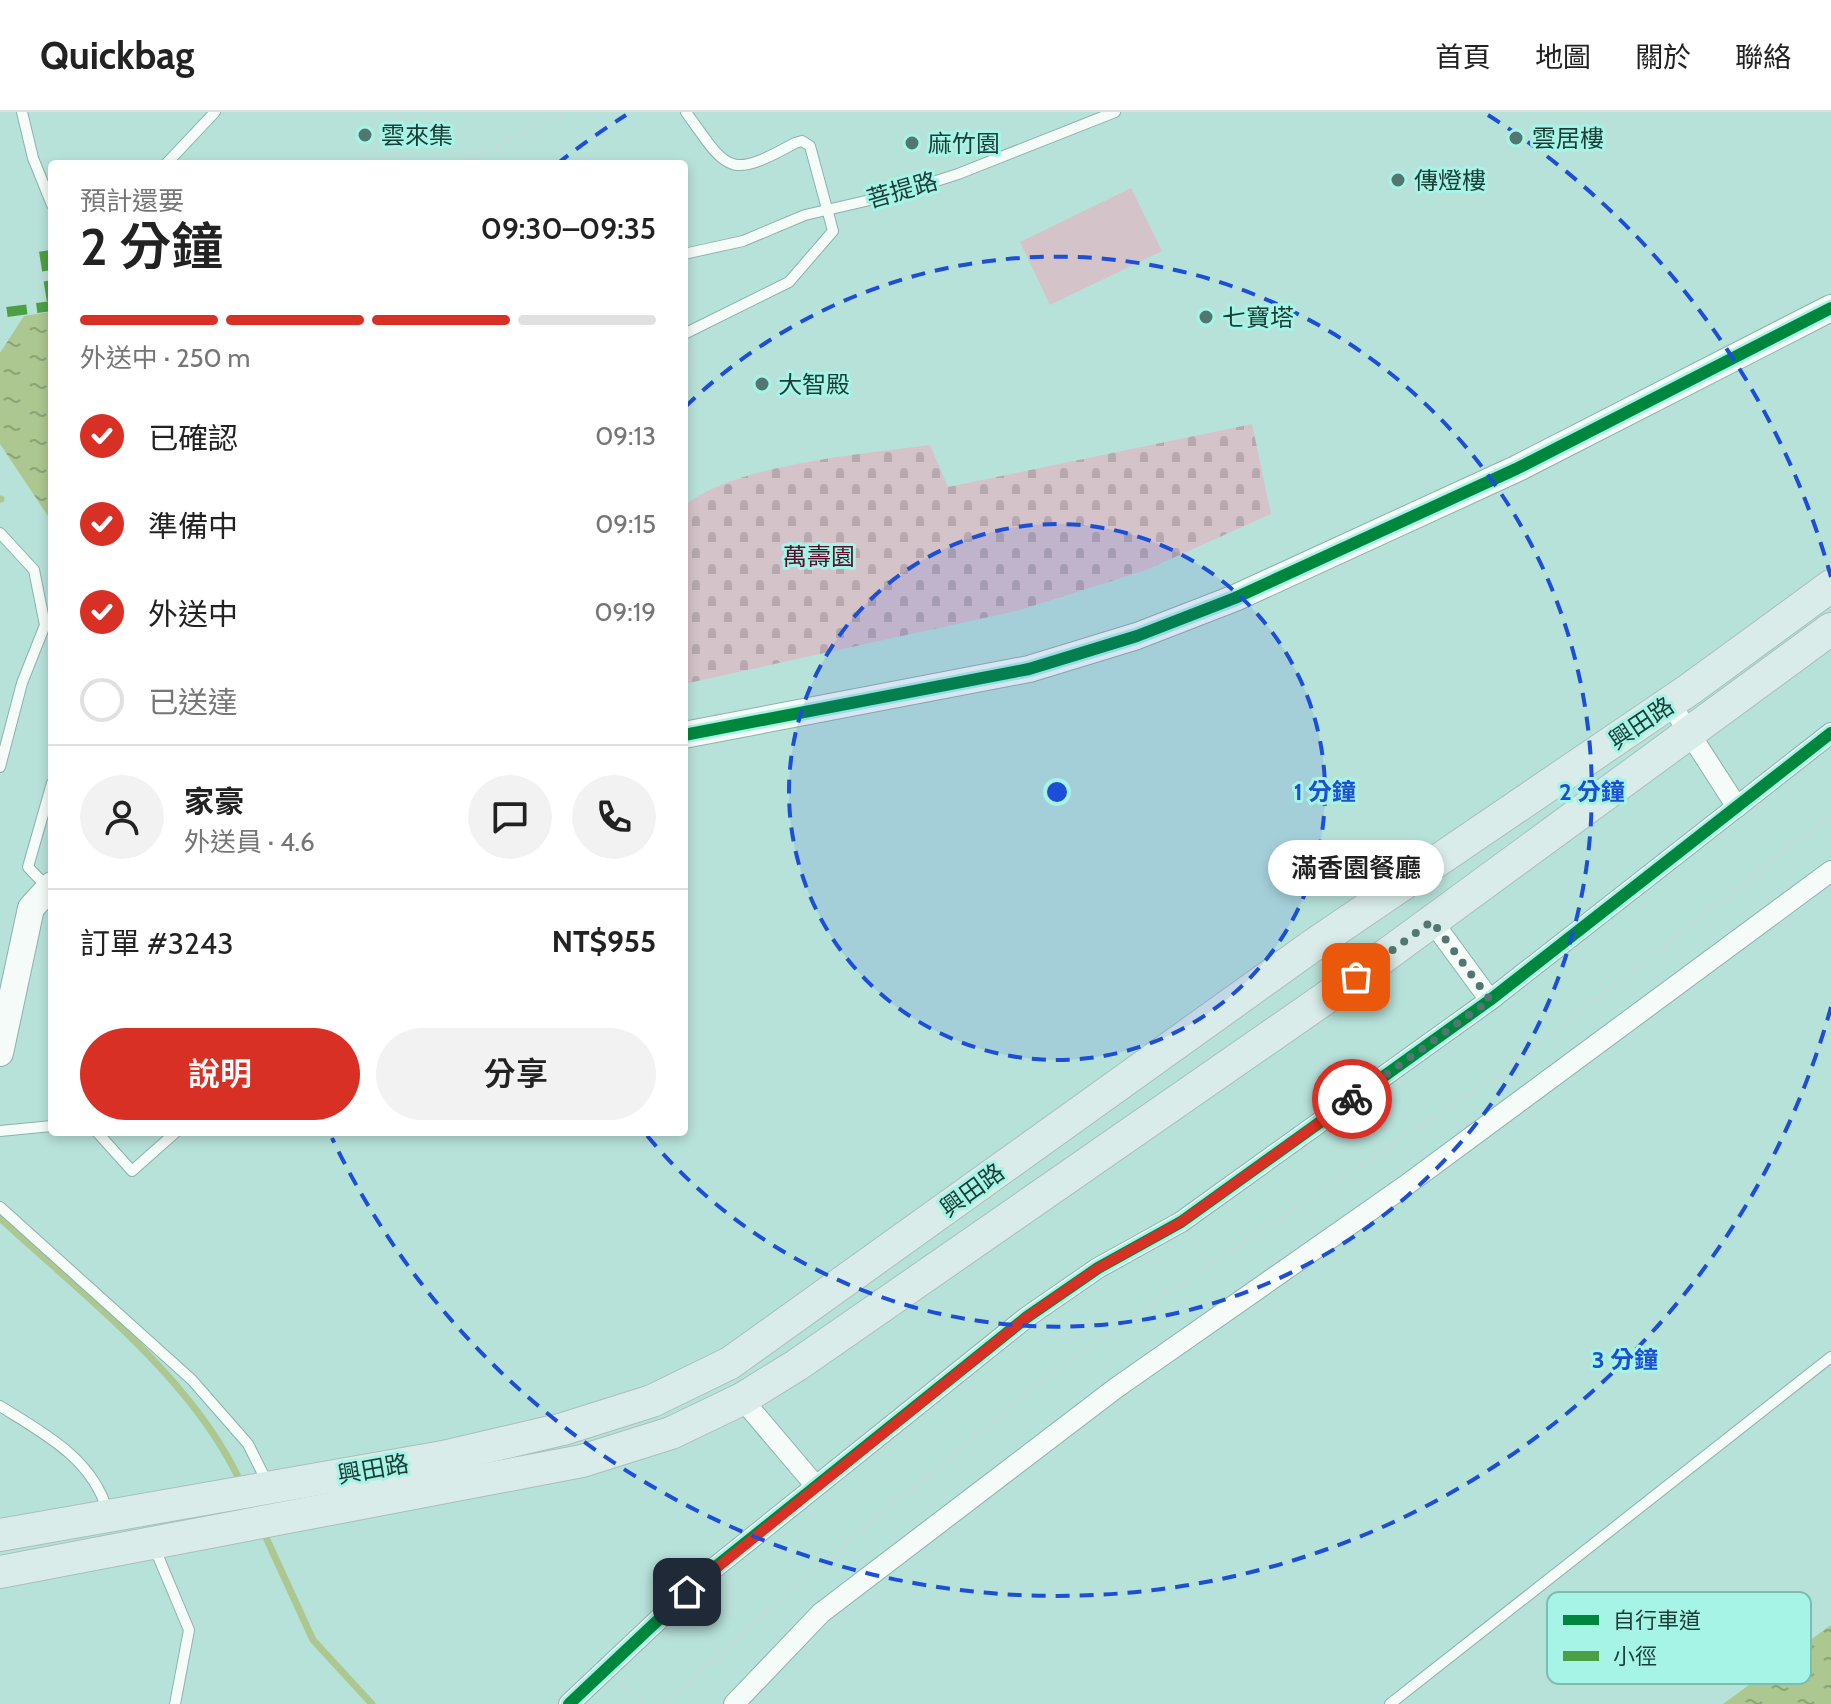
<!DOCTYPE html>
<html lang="zh-TW">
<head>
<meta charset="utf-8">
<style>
  body { margin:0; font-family:Cabin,"Noto Sans TC",sans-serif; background:#f2f2f2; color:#222; height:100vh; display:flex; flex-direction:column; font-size:30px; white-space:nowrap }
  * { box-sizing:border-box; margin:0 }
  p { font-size:26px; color:#767676 }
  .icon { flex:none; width:44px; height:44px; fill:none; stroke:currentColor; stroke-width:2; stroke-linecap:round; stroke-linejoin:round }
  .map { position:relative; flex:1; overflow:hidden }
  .panel { position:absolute; left:48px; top:48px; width:640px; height:976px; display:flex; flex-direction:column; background:#fff; border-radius:8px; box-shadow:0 4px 12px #0003 }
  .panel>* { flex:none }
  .pin { position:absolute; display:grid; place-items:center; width:68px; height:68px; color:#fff; margin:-34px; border-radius:16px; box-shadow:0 4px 12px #0006 }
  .courier { position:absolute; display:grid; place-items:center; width:80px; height:80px; margin:-40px; border:6px solid #d93025; border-radius:50%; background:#fff; color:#222; box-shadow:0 2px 10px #0007 }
  .bubble { position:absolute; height:56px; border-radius:28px; background:#fff; box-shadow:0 4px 12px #0003; font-size:26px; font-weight:600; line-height:56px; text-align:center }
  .overview em { font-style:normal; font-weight:600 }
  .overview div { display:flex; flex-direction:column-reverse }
  .overview { display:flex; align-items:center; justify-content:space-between; height:136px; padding:0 32px }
  h1 { font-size:52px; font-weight:600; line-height:60px }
  .bar { display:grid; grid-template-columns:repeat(4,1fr); gap:12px 8px; align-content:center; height:96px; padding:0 32px }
  .bar i { height:10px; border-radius:6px; background:#e0e0e0 }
  .bar .selected { background:#d93025 }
  .bar p { grid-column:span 4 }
  .line { display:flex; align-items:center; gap:20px; padding:0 32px; border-top:2px solid #e0e0e0 }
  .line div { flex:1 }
  .round { display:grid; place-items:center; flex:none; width:84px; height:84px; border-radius:42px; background:#f2f2f2 }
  ol { padding:0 32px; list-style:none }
  li { display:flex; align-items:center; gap:24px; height:88px }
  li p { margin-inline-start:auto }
  li .icon { padding:8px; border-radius:50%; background:#d93025; color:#fff; stroke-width:4 }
  li:last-child { color:#767676 }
  li i { width:44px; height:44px; border:4px solid #e0e0e0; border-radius:50% }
  .primary-button { display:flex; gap:16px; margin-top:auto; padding:16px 32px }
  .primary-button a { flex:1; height:92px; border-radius:48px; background:#d93025; color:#fff; font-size:32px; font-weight:600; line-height:92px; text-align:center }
  .primary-button a+a { background:#f2f2f2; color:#222 }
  header { display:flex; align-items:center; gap:48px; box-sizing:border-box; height:112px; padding:0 40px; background:#fff; border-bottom:2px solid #e0e0e0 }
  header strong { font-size:38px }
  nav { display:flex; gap:44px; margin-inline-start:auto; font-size:28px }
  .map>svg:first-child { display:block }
  .cemetery { fill:url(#cemetery-stones) }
  .garden { fill:#d5c3ca }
  .water { fill:url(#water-ripples) }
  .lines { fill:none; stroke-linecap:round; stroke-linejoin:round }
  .stream { stroke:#acc790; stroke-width:7 }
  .service-casing { stroke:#8eb1ab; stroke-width:12 }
  .minor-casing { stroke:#8eb1ab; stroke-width:22 }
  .tertiary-casing { stroke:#8eb1ab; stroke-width:28 }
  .primary-casing { stroke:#a8bfbb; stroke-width:34 }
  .path { stroke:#cbd8d6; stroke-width:4; stroke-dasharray:2 6; stroke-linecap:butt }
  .service { stroke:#f4fbf9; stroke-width:10 }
  .minor { stroke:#f4fbf9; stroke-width:20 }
  .tertiary { stroke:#f4fbf9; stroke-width:26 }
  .primary { stroke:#d9ece9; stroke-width:32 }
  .quiet { stroke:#4ca044; stroke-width:10; stroke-dasharray:20 10; stroke-linecap:butt }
  .cycleway-casing { stroke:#a5f4e5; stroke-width:17 }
  .cycleway { stroke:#00873e; stroke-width:12 }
  .done { stroke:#527770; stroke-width:8; stroke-dasharray:0 14.4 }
  .route { stroke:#d93025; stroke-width:10 }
  .ring { fill:none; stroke:#1d4ed8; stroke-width:4; stroke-dasharray:14 10 }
  .poi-dot { fill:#527770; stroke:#a5f4e5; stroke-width:3 }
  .labels { text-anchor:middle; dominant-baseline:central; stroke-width:6; stroke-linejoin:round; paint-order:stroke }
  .poi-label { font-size:24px; fill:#1c3d37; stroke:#a5f4e5; text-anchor:start }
  .street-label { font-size:24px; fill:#1c3d37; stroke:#a5f4e5 }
  .park-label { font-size:24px; fill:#560e2c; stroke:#a5f4e5 }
  .key { fill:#a5f4e5; stroke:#7cbdb1; stroke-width:2 }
  .key-label { font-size:22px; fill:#1c3d37 }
  .centre { fill:#1d4ed8; stroke:#a5f4e5; stroke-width:4 }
  .ring-label { font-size:24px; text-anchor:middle; font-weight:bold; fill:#1d4ed8; stroke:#a5f4e5; stroke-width:6; stroke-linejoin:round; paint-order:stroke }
</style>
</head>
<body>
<header>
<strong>Quickbag</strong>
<nav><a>首頁</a><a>地圖</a><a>關於</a><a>聯絡</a></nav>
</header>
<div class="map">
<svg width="1831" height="1592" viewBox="0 0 1831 1592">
  <defs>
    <pattern id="cemetery-stones" width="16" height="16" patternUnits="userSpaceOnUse" patternTransform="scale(2)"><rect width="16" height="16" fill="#d5c3ca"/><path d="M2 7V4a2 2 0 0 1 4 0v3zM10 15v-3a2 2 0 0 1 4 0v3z" fill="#b6a8ae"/></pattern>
    <pattern id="water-ripples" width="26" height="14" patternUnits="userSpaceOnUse" patternTransform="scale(2)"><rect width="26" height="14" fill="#acc790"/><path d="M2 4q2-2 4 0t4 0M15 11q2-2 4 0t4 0" fill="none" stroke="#8ba376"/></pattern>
  </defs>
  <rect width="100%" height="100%" fill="#b7e2da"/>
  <!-- cemetery -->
  <path class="cemetery" d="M1252,312l19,90 -125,56 -126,40 -336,74v-178c50,-42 181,-52 246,-61l18,42z"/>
  <!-- garden -->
  <polygon class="garden" points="1131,76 1162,139 1050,193 1020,130"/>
  <!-- water -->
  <g class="water">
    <polygon points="50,200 52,206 52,410 0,332 0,241 24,204"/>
    <polygon points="1831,1513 1831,1592 1723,1592"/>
  </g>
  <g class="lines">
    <!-- stream -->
    <g class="stream">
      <polyline points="0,387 1,387"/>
      <path d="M0,1106c84,78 193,160 241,265"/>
      <polyline points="263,1419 313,1528 372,1592"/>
    </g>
    <defs>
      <g id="service">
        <polyline points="22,0 33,46 52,93"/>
        <polyline points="166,52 215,0"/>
        <polyline points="684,142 743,129 805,103 896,82 958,62 1115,0"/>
        <path d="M684,222l105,-52 44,-51 -23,-85 -8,-5 -7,2c-67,37 -67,28 -109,-31"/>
        <polyline points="0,421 34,458 45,513 22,571 0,655"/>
        <polyline points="47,775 28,755 52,671"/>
        <polyline points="0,1019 52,1014"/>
        <polyline points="97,1020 132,1059 176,1020"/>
        <polyline points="0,1095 192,1268 248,1332 267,1370"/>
        <path d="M0,1294c43,27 92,52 107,104"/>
        <polyline points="155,1437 189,1518 175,1592"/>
        <polyline points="1390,1592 1831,1245"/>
      </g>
      <g id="minor">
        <polyline points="1670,591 1737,695"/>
        <polyline points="1432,809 1490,888"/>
        <polyline points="742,1287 815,1373"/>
        <polyline points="569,1592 708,1461 1027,1205 1098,1156 1181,1110 1490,888 1831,621"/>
        <polyline points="734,1592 821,1501 1116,1276 1405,1074 1831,759"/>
      </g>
      <g id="tertiary">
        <polyline points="684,623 1029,557 1137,524 1235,486 1516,357 1831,196"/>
        <polyline points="0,941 31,796 52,773"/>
      </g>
      <g id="primary">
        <polyline points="0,1423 443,1345 563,1317 652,1289 730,1251 1312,834 1690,577 1831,474"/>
        <polyline points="0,1460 582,1349 671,1321 742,1287 797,1253 1356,865 1831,517"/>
      </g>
    </defs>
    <!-- service casing -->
    <use href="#service" class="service-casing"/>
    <!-- minor casing -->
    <use href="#minor" class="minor-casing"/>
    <!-- tertiary casing -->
    <use href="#tertiary" class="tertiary-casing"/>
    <!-- primary casing -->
    <use href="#primary" class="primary-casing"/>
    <!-- path -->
    <g class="path">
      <polyline points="460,52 563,0"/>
      <polyline points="41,139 49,194"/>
      <polyline points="38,140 46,195"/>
      <polyline points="34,189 35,196"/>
      <polyline points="16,190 17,198"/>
      <polyline points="690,235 700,292"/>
      <polyline points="1192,1125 1211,1152"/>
      <polyline points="621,1572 645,1592"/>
      <polyline points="665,1592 804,1467 1042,1269 1211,1152 1498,963 1831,704"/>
    </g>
    <!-- service -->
    <use href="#service" class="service"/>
    <!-- minor -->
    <use href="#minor" class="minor"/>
    <!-- tertiary -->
    <use href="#tertiary" class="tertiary"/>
    <!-- primary -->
    <use href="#primary" class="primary"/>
    <!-- quiet -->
    <g class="quiet">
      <polyline points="44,139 52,190"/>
      <polyline points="7,200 52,194"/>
    </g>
    <defs>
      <g id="cycleway">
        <polyline points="684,623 1029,557 1137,524 1235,486 1516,357 1831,196"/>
        <polyline points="569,1592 708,1461 1027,1205 1098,1156 1181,1110 1490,888 1831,621"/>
      </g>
    </defs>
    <!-- cycleway casing -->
    <use href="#cycleway" class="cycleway-casing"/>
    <!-- cycleway -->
    <use href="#cycleway" class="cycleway"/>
  </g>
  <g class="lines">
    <!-- done -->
    <polyline class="done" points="1352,987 1490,888 1432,809 1356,865"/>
    <!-- route -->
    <polyline class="route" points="687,1480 1027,1205 1098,1156 1181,1110 1352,987"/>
  </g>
  <!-- distance rings -->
  <circle cx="1057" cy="680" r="268" fill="#1d4ed8" fill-opacity=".12"/>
  <g class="ring">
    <circle cx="1057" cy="680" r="268"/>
    <path d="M685 295A535 535 0 1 1 644 1020"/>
    <path d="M1831 895A803 803 0 0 1 332 1026M557 52A803 803 0 0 1 626 3M1488 3A803 803 0 0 1 1831 465"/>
  </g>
  <!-- markers -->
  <g class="poi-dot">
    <circle cx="365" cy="23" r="8"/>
    <circle cx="1516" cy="26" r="8"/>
    <circle cx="912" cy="31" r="8"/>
    <circle cx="1398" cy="68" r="8"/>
    <circle cx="1206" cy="205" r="8"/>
    <circle cx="762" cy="272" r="8"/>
  </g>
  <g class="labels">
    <!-- poi labels -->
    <g class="poi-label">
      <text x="381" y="23">雲來集</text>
      <text x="1532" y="26">雲居樓</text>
      <text x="928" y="31">麻竹園</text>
      <text x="1414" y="68">傳燈樓</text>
      <text x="1222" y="205">七寶塔</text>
      <text x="778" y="272">大智殿</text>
    </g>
    <!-- street labels -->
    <g class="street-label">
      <text transform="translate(902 78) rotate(-16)">菩提路</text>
      <text transform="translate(1641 611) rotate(-34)">興田路</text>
      <text transform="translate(972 1078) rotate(-36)">興田路</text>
      <text transform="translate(373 1357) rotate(-10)">興田路</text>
    </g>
    <!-- park labels -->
    <g class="park-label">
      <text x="819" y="444">萬壽園</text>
    </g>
  </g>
  <!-- legend -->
  <rect x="1547" y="1480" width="264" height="92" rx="12" class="key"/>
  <rect x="1563" y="1503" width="36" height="10" fill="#00873e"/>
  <rect x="1563" y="1539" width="36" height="10" fill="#4ca044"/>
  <g class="key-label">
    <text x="1613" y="1516">自行車道</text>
    <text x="1613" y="1552">小徑</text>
  </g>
  <circle cx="1057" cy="680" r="12" class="centre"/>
  <g class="ring-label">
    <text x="1325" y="688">1 分鐘</text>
    <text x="1592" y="688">2 分鐘</text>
    <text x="1625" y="1256">3 分鐘</text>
  </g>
</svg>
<div class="pin" style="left:1356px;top:865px;background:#ea580c"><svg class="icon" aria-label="bag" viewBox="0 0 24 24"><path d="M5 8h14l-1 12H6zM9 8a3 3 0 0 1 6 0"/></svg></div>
<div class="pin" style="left:687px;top:1480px;background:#1f2937"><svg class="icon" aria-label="home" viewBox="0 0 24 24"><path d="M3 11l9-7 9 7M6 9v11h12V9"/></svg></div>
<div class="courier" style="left:1352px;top:987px"><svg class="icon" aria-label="bike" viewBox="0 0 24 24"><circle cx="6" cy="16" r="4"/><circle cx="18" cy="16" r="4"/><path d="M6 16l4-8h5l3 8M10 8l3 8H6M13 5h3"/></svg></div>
<div class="bubble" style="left:1268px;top:728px;width:176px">滿香園餐廳</div>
<section class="panel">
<div class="overview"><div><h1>2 分鐘</h1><p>預計還要</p></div><em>09:30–09:35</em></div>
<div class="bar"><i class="selected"></i><i class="selected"></i><i class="selected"></i><i></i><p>外送中 · 250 m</p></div>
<ol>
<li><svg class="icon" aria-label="check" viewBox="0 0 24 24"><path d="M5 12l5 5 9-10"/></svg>已確認<p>09:13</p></li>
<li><svg class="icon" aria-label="check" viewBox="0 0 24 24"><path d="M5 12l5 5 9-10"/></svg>準備中<p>09:15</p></li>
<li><svg class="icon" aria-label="check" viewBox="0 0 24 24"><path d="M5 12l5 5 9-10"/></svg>外送中<p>09:19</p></li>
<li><i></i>已送達</li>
</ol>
<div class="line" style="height:144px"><a class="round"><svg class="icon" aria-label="person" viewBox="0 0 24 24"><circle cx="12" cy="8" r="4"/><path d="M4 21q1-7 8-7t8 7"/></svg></a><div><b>家豪</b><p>外送員 · 4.6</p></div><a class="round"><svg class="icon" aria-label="chat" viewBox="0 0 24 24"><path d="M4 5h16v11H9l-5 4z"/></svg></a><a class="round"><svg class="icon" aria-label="phone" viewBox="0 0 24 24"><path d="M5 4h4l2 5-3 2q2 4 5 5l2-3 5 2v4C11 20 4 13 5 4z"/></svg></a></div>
<div class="line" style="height:104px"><div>訂單 #3243</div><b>NT$955</b></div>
<div class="primary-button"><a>說明</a><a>分享</a></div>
</section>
</div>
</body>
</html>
